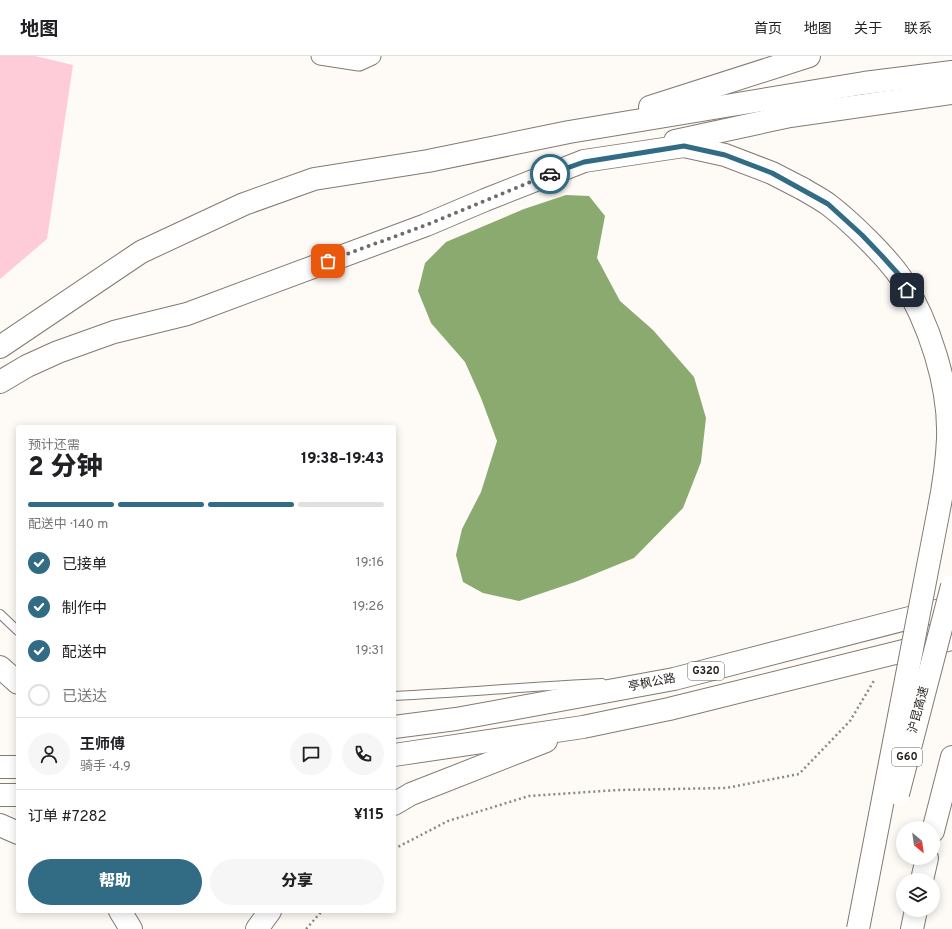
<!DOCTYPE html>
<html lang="zh">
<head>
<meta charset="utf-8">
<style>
  body { margin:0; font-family:Overpass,"Noto Sans SC",sans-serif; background:#f6f6f6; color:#202124; height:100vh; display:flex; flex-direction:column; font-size:15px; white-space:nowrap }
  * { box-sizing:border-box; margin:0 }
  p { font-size:13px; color:#757577 }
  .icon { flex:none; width:22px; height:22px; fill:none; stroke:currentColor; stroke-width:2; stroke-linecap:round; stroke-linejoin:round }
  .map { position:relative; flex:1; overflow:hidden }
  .sheet { position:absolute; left:16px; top:369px; width:380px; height:488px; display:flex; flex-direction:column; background:#fff; border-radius:4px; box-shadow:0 2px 10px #0003 }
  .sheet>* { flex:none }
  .needle { width:26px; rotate:151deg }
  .fabs { position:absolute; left:896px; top:765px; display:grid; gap:8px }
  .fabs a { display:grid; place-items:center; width:44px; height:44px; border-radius:50%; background:#fff; box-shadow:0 2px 10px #0003; font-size:20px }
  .pin { position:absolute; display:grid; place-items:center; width:34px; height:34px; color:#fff; margin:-17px; border-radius:8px; box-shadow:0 2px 6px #0006 }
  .courier { position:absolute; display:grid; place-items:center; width:40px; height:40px; margin:-20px; border:3px solid #316b84; border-radius:50%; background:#fff; color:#222; box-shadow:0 1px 5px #0007 }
  .overview em { font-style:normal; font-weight:800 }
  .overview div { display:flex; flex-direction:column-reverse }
  .overview { display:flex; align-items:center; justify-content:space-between; height:68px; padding:0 12px }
  h1 { font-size:26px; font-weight:800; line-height:30px }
  .bar { display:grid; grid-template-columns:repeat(4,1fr); gap:6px 4px; align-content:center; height:48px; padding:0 12px }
  .bar i { height:5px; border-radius:3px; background:#e0e0e0 }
  .bar .active { background:#316b84 }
  .bar p { grid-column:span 4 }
  .line { display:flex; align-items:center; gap:10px; padding:0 12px; border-top:1px solid #e0e0e0 }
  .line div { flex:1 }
  .round { display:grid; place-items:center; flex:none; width:42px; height:42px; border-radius:21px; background:#f6f6f6 }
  ol { padding:0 12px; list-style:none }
  li { display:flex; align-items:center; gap:12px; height:44px }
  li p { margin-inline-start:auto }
  li .icon { padding:4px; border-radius:50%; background:#316b84; color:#fff; stroke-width:4 }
  li:last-child { color:#757577 }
  li i { width:22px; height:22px; border:2px solid #e0e0e0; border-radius:50% }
  .primary-button { display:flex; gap:8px; margin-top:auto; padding:8px 12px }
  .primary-button a { flex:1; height:46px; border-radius:24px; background:#316b84; color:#fff; font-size:16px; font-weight:800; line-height:46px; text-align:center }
  .primary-button a+a { background:#f6f6f6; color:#202124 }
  header { display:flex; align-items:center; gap:24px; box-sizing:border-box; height:56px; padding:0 20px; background:#fff; border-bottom:1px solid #e0e0e0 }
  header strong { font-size:19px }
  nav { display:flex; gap:22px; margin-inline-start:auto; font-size:14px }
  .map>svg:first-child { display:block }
  .green { fill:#fecbd8 }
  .water { fill:#8aaa6f }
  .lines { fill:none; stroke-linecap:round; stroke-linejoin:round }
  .lane-casing { stroke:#837a71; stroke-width:10 }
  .street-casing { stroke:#837a71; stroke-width:19 }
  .highway-casing { stroke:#837a71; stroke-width:24 }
  .path { stroke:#8b8783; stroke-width:2.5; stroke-dasharray:2 3; stroke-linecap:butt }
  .lane { stroke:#fff; stroke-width:8 }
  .street { stroke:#fff; stroke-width:17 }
  .highway { stroke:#fff; stroke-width:22 }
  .highway-bridge-casing { stroke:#837a71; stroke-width:24; stroke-linecap:butt }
  .highway-bridge { stroke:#fff; stroke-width:22 }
  .done { stroke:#706c68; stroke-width:4; stroke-dasharray:0 7.2 }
  .route { stroke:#316b84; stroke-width:5 }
  .labels { text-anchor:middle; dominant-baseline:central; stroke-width:4; stroke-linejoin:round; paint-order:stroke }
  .shield { fill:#fff; stroke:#656260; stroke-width:1 }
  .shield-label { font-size:11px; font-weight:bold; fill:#231f1c }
  .street-label { font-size:12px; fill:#231f1c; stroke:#fff }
</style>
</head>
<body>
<header>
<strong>地图</strong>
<nav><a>首页</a><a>地图</a><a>关于</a><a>联系</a></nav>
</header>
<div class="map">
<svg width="952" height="873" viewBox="0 0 952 873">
  <rect width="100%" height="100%" fill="#fefaf6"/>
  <!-- green -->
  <polygon class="green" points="0,0 35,0 73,9 47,183 0,223"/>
  <!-- water -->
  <polygon class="water" points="566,139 589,140 605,160 597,202 620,245 653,274 694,321 706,362 701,406 683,452 634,502 575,526 519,545 483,537 463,526 456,499 462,473 481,436 497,385 481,342 465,306 431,267 418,235 425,207 446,186 524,153"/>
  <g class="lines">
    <defs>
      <g id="lane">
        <polyline points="0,558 18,575"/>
        <path d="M394,640c69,-3 138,-10 208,-13"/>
      </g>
      <polyline id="street" points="320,0 359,6 372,0"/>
      <g id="highway">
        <polyline points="650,51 809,0"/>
        <polyline points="675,85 790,60 952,37"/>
        <polyline points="0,291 141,196 244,148 314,123 428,105 569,76 864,27 952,16"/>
        <polyline points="0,326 27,310 58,296 114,276 187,258 426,169 485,144 584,105 684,90 725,99 772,117 803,133"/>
        <polyline points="0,611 18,627"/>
        <polyline points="394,671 456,663 674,623 952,551"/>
        <polyline points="394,699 583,671 669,653 952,583"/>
        <polyline points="0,711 18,711"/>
        <polyline points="0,739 18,739"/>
        <polyline points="394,748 411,738 546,685"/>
        <polyline points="0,769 18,777"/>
        <polyline points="933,775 952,701"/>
        <polyline points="922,824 927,802"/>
        <polyline points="120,855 131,873"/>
        <polyline points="257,873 270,855"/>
        <polyline points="912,873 916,854"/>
      </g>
    </defs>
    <!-- lane casing -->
    <use href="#lane" class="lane-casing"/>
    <!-- street casing -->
    <use href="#street" class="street-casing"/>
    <!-- highway casing -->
    <use href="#highway" class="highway-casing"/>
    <!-- path -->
    <g class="path">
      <polyline points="394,793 448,765 529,740 618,734 726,732 799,718 850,665 875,623"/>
      <polyline points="306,873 322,855"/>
    </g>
    <!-- lane -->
    <use href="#lane" class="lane"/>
    <!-- street -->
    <use href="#street" class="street"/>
    <!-- highway -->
    <use href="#highway" class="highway"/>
    <defs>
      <g id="highway-bridge">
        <path d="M803,133c8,5 18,10 26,16 21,16 57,51 72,73 28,44 49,108 47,161 -1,25 -5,50 -10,75l-80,415"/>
        <polyline points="898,738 952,530"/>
      </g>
    </defs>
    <!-- highway-bridge casing -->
    <use href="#highway-bridge" class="highway-bridge-casing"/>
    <!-- highway-bridge -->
    <use href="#highway-bridge" class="highway-bridge"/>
  </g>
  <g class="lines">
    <!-- done -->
    <polyline class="done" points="328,205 426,169 550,118"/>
    <!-- route -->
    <polyline class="route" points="550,118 584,106 684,90 725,99 772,117 828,148 862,179 882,200 901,221 907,234"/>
  </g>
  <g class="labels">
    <!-- shield labels -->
    <g class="shield">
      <rect x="688" y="606" width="36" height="18" rx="3"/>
      <rect x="892" y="692" width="30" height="18" rx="3"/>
    </g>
    <g class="shield-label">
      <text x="706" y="615">G320</text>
      <text x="907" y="701">G60</text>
    </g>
    <!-- street labels -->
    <g class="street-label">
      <text transform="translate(652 627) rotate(-11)">亭枫公路</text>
      <text transform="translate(919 654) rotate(-75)">沪昆高速</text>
    </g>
  </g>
</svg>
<div class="fabs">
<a><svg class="needle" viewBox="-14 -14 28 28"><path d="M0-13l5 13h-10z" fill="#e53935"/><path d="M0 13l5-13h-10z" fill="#757577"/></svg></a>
<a><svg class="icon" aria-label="layers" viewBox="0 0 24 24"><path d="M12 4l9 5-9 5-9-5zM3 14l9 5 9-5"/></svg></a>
</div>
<div class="pin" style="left:328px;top:205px;background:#ea580c"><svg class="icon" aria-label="bag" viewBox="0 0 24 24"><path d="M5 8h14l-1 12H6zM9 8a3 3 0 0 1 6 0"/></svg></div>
<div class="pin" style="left:907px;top:234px;background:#1f2937"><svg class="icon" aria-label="home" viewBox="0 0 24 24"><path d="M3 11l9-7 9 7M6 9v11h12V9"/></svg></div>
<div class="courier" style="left:550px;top:118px"><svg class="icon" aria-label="car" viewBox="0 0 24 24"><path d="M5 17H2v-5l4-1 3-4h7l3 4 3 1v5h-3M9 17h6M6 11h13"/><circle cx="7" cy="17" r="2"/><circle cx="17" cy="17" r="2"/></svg></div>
<section class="sheet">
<div class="overview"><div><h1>2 分钟</h1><p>预计还需</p></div><em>19:38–19:43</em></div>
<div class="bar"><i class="active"></i><i class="active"></i><i class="active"></i><i></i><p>配送中 · 140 m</p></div>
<ol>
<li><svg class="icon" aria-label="check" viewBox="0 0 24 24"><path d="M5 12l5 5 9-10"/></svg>已接单<p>19:16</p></li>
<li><svg class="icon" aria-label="check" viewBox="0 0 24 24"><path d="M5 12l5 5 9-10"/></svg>制作中<p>19:26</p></li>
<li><svg class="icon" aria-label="check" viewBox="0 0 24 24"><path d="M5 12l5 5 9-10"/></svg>配送中<p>19:31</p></li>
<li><i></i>已送达</li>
</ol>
<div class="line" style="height:72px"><a class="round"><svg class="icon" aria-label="person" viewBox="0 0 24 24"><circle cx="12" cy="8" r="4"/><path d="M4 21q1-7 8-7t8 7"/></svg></a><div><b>王师傅</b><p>骑手 · 4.9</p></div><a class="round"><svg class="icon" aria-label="chat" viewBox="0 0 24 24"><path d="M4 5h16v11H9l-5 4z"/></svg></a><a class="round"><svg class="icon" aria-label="phone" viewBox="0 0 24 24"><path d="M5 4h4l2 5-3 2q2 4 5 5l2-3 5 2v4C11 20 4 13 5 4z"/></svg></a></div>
<div class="line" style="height:52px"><div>订单 #7282</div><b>¥115</b></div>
<div class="primary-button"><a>帮助</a><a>分享</a></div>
</section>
</div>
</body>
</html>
